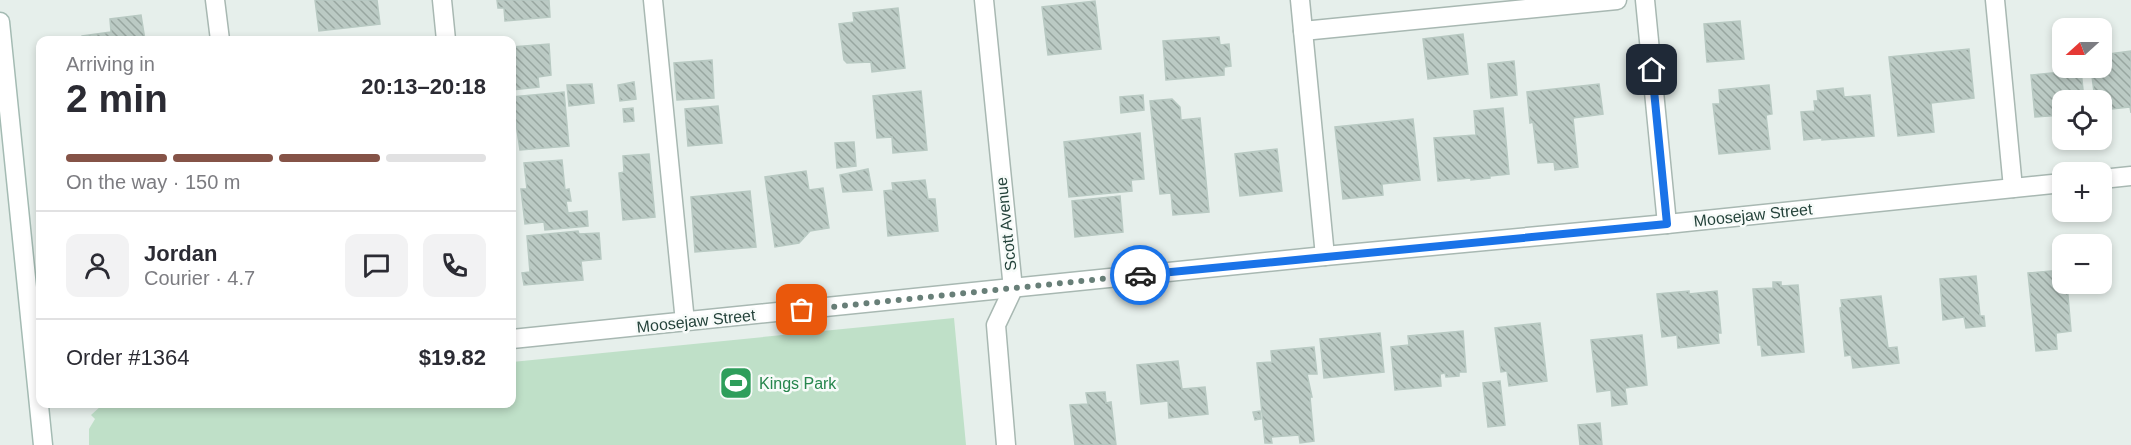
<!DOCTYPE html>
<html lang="en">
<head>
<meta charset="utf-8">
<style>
  body { margin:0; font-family:Arial,sans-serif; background:#f2f2f3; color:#2b2b33; height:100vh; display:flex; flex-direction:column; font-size:22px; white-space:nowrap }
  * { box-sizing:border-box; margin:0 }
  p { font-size:20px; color:#7c7c81 }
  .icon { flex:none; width:33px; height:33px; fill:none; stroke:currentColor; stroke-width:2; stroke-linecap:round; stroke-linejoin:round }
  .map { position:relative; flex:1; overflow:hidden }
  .side { position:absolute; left:36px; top:36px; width:480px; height:372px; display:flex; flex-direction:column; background:#fff; border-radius:12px; box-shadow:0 3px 9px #0003 }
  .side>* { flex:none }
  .needle { width:39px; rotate:249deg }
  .controls { position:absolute; left:2052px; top:18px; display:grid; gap:12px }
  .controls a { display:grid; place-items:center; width:60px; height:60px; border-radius:12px; background:#fff; box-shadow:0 3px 9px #0003; font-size:30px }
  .pin { position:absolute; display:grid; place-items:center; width:51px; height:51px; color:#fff; margin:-26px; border-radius:12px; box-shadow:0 3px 9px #0006 }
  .courier { position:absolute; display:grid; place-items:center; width:60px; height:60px; margin:-30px; border:4px solid #1a73e8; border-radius:50%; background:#fff; color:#222; box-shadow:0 2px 8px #0007 }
  .overview em { font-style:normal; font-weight:700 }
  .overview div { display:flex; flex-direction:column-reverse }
  .overview { display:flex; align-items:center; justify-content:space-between; height:102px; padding:0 30px }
  h1 { font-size:39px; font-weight:700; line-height:45px }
  .bar { display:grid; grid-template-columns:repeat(4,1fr); gap:9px 6px; align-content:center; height:72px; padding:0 30px }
  .bar i { height:8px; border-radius:4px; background:#e1e1e2 }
  .bar .on { background:#855347 }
  .bar p { grid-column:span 4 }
  .line { display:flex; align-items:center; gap:15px; padding:0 30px; border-top:2px solid #e1e1e2 }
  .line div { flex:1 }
  .round { display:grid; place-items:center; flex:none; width:63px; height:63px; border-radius:12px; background:#f2f2f3 }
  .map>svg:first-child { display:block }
  .green { fill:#bfe0c8 }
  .building { fill:url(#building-back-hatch); stroke:#b8c9c2; stroke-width:1.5 }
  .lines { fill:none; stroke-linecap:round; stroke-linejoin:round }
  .service-casing { stroke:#a8b8b2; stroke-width:21 }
  .minor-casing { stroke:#a8b8b2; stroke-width:21 }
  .secondary-casing { stroke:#a4bbb3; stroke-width:21 }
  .service { stroke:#fff; stroke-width:18 }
  .minor { stroke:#fff; stroke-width:18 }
  .secondary { stroke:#fff; stroke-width:18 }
  .done { stroke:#687f78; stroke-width:6; stroke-dasharray:0 10.8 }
  .route { stroke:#1a73e8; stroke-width:8 }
  .labels { text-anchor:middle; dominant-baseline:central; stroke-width:5; stroke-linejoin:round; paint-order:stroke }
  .street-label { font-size:16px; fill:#24423a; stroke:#f7fbf9 }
  .leisure-label { font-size:16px; fill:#27864d; stroke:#f7fbf9; text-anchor:start }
</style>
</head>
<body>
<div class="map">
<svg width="2131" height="445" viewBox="0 0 2131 445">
  <defs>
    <pattern id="building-back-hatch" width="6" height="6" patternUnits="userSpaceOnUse" patternTransform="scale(1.5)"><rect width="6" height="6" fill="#bbcac4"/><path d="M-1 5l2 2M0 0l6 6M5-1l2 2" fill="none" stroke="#98a6a0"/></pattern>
  </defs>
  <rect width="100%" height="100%" fill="#e6efeb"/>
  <!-- green -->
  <polygon class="green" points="954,318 966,445 89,445 89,429 95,419 91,415 101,406 111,404 512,404 512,362"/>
  <!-- building -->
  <g class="building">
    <polygon points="315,0 377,0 380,24 319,31"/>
    <polygon points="497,0 549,0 550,17 505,21 504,8 498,8"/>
    <polygon points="1095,1 1101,49 1048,55 1042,7"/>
    <polygon points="898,8 905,68 872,72 871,62 847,63 844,60 839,24 854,22 853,13"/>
    <polygon points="141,15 145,40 79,40 82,36 111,32 110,19"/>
    <polygon points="1740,21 1744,59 1707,62 1704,24"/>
    <polygon points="1463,34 1468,74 1428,79 1423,39"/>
    <polygon points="1219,37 1220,45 1229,44 1231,66 1224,67 1224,75 1166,80 1163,41"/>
    <polygon points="549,44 551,75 538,77 539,87 512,90 512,47"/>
    <polygon points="1969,49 1974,98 1931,103 1934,132 1898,136 1889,57"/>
    <polygon points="2131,51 2131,113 2130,107 2102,110 2099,92 2094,92 2091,68 2102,68 2102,55"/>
    <polygon points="712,60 714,98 677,100 674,63"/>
    <polygon points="1514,61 1517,95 1491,98 1488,64"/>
    <polygon points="2081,70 2084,100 2062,100 2062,115 2035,117 2031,75"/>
    <polygon points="634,82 636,99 620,101 618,85"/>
    <polygon points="592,84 594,103 569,106 567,85"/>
    <polygon points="1599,84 1603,114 1573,118 1578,167 1555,170 1554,162 1538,163 1533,122 1530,123 1527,92"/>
    <polygon points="1769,85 1772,114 1766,115 1770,149 1719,154 1713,104 1720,104 1719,90"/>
    <polygon points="1843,88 1844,97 1870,95 1874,136 1822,140 1822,138 1804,140 1801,112 1815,111 1814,101 1818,101 1817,91"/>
    <polygon points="921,91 927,150 893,153 892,137 877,138 873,96"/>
    <polygon points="564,92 569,146 520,150 512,97"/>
    <polygon points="1143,95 1144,110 1121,113 1120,97"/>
    <polygon points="1172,99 1180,107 1181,120 1200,118 1209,212 1173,215 1171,193 1160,194 1150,101"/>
    <polygon points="718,106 722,143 688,146 685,109"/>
    <polygon points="633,108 634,121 624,122 623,109"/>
    <polygon points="1503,108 1509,174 1490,176 1490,178 1471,180 1471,178 1438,181 1434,138 1476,135 1474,111"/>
    <polygon points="1413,119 1420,180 1382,184 1383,195 1343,199 1335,127"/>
    <polygon points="1140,133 1144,179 1131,180 1132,191 1069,197 1064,142"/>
    <polygon points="854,142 856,166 837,168 835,143"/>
    <polygon points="1277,149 1282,191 1240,196 1235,154"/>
    <polygon points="649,154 655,217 623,220 619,173 624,172 623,156"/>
    <polygon points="562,160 565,190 569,189 571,201 566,201 568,213 587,211 588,226 545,230 544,222 525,224 521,189 527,189 524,163"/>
    <polygon points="868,169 872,190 843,192 840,175"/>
    <polygon points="806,171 809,190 823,188 829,228 810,231 799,243 775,247 765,177"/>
    <polygon points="925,180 928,199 935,199 938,231 888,236 884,191 893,190 892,183"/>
    <polygon points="750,191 756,247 695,252 691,197"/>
    <polygon points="1120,196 1123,232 1075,237 1072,201"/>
    <polygon points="578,231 579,234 599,233 601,259 581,261 583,280 524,285 522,273 530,272 527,236"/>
    <polygon points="2062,270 2062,284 2067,284 2071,331 2056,333 2057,349 2036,351 2028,273"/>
    <polygon points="1976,276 1980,316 1984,316 1985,326 1966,328 1964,317 1943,320 1940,279"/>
    <polygon points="1773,282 1781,282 1781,286 1798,285 1804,352 1762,356 1761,345 1758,345 1753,289 1773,288"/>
    <polygon points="1689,291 1689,294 1717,291 1721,333 1718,333 1719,343 1678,348 1677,335 1662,337 1657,294"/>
    <polygon points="1881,296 1888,348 1897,347 1899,363 1853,368 1851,355 1845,356 1840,308 1842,307 1841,300"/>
    <polygon points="1540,323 1547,381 1509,386 1507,371 1501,372 1495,328"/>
    <polygon points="1463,331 1466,372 1459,372 1459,376 1446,377 1445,373 1440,374 1441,386 1395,390 1391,347 1409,345 1408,336"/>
    <polygon points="1380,333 1384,372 1324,378 1320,339"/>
    <polygon points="1642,335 1647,385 1625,388 1627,404 1612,406 1611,390 1597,392 1591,340"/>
    <polygon points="1314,347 1317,374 1307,374 1312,397 1310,397 1314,441 1300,443 1299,435 1271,437 1272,443 1265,443 1257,363 1272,362 1271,351"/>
    <polygon points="1178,361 1182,389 1205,387 1208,414 1169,418 1168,401 1141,404 1137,365"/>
    <polygon points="1500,381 1505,425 1488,427 1483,383"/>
    <polygon points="1105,392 1106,403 1111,402 1116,445 1075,445 1070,405 1088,404 1086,393"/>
    <polygon points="1260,411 1261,419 1255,420 1253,412"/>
    <polygon points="1600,423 1602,445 1580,445 1578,425"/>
  </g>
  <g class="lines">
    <defs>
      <g id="service">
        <polyline points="215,0 220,40"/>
        <polyline points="653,0 685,322"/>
        <polyline points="1300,0 1325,256"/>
        <polyline points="1995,0 2013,188"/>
        <polyline points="1303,31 1617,0"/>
      </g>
      <g id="minor">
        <polyline points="442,0 446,40"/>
        <polyline points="984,0 1013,289 996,325 1006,445"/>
        <polyline points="1645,0 1667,224"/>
        <polyline points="2102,179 2131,176"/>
        <polyline points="512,339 1325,256 1667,224 2062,183"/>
      </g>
      <polyline id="secondary" points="0,22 43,445"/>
    </defs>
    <!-- service casing -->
    <use href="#service" class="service-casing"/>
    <!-- minor casing -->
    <use href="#minor" class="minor-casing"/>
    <!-- secondary casing -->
    <use href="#secondary" class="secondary-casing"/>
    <!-- service -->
    <use href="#service" class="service"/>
    <!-- minor -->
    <use href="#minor" class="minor"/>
    <!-- secondary -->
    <use href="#secondary" class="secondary"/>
  </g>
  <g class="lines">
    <!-- done -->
    <polyline class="done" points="802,310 1140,275"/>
    <!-- route -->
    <polyline class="route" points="1140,275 1667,224 1652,70"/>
  </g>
  <!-- icons -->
  <defs>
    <symbol id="stadium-square" viewBox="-11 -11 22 22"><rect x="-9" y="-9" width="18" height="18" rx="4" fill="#2e9e5b" stroke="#f7fbf9"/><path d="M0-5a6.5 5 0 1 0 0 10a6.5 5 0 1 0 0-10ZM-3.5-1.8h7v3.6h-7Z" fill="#fff"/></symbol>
  </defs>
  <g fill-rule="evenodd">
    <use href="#stadium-square" x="717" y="364" width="38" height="38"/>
  </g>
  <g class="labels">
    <!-- street labels -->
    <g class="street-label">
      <text transform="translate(1753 215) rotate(-6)">Moosejaw Street</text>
      <text transform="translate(1006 224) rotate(-96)">Scott Avenue</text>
      <text transform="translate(696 321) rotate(-6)">Moosejaw Street</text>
    </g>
    <!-- leisure labels -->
    <g class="leisure-label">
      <text x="759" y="383">Kings Park</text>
    </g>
  </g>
</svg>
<div class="controls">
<a><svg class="needle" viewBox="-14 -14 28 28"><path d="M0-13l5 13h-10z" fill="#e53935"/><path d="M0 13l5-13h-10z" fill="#7c7c81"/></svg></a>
<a><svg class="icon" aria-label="locate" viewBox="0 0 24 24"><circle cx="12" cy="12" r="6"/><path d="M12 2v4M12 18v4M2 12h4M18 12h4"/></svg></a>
<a>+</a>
<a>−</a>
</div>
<div class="pin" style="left:802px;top:310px;background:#ea580c"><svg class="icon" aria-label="bag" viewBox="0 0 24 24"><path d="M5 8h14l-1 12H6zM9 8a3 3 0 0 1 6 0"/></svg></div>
<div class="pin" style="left:1652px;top:70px;background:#1f2937"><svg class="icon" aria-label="home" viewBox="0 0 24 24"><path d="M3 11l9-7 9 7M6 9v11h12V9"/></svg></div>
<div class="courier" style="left:1140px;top:275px"><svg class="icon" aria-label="car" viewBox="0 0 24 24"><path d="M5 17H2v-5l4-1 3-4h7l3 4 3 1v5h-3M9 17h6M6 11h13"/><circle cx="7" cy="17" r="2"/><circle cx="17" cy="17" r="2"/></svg></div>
<section class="side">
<div class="overview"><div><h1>2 min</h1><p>Arriving in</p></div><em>20:13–20:18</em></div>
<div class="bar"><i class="on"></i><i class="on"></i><i class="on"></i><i></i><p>On the way · 150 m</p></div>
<div class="line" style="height:108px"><a class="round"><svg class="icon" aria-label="person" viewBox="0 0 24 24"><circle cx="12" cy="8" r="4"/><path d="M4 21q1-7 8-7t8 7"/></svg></a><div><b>Jordan</b><p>Courier · 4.7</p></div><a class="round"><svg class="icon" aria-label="chat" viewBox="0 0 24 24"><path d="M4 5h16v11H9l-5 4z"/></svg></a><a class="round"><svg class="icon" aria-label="phone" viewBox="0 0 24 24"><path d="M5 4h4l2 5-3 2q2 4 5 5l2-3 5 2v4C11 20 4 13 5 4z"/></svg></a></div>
<div class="line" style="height:78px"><div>Order #1364</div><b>$19.82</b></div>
</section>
</div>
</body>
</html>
